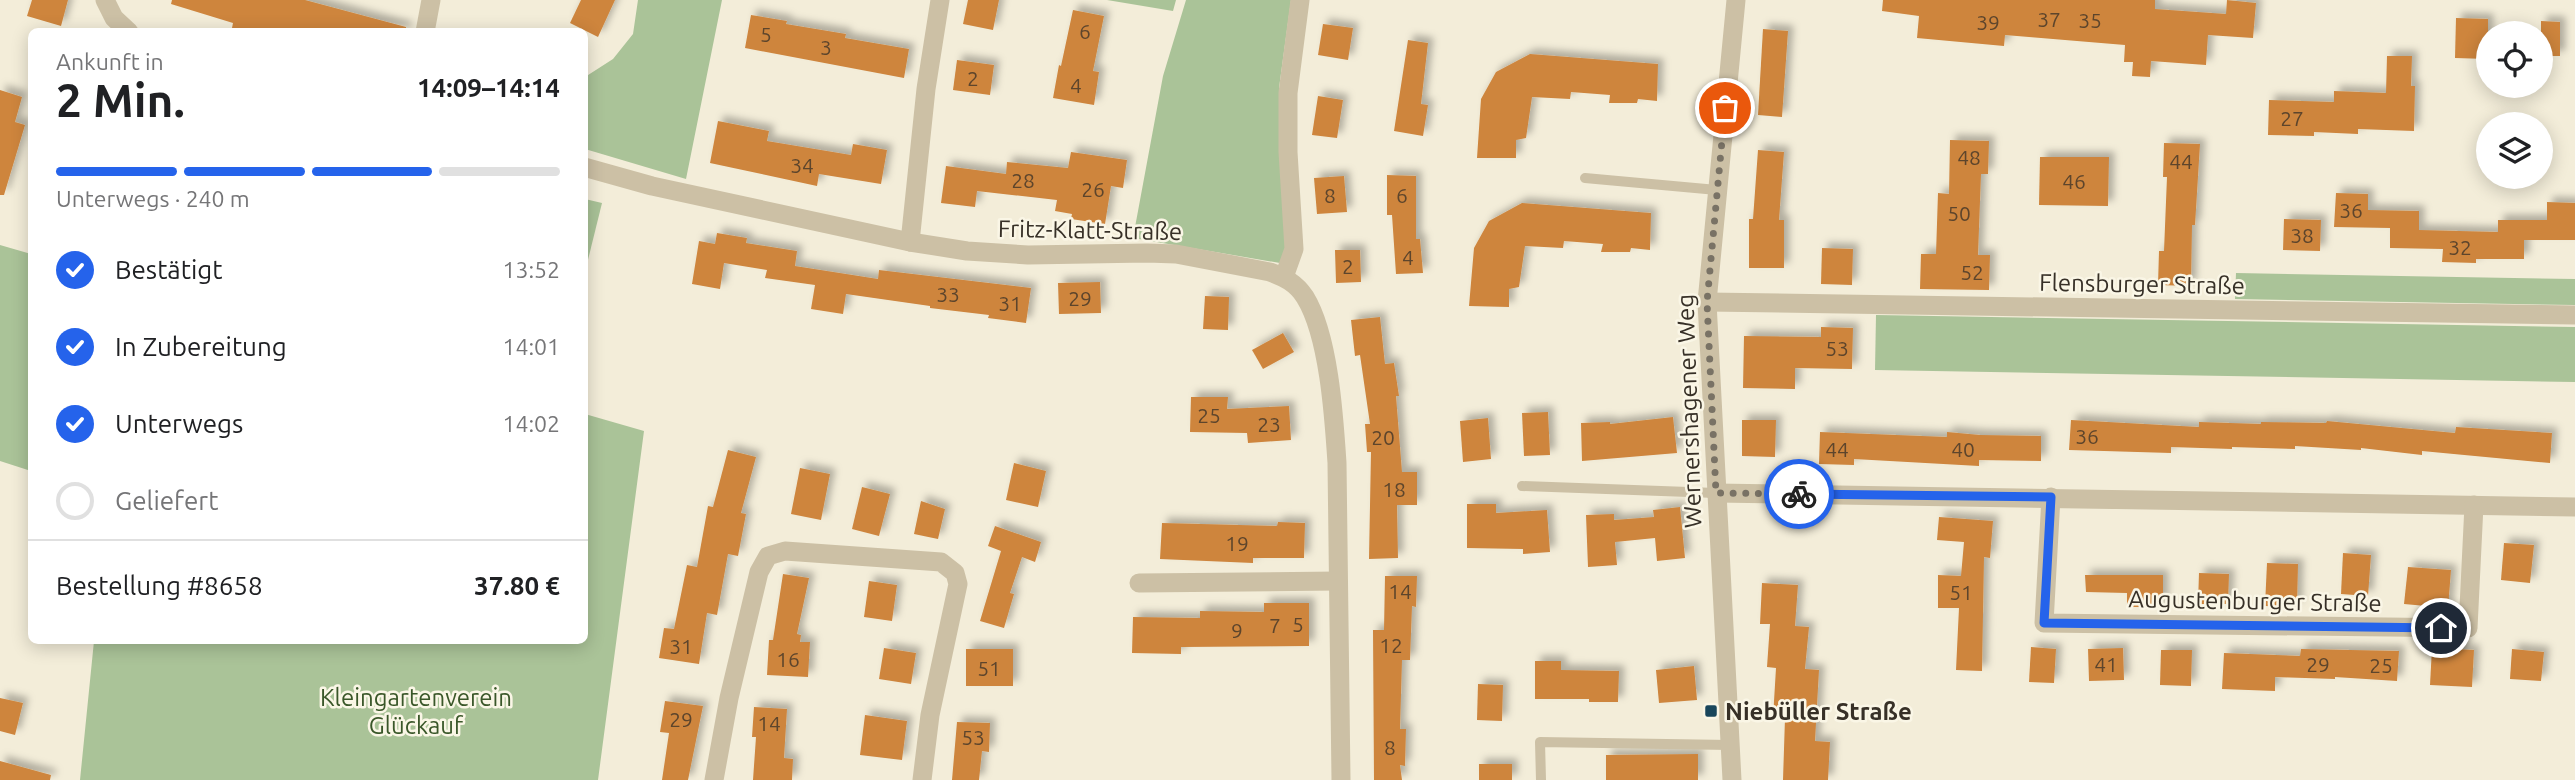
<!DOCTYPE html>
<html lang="de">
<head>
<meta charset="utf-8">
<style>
  body { margin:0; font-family:Ubuntu,sans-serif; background:#f6f6f6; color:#202124; height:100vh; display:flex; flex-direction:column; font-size:26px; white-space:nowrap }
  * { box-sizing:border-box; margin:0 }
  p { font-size:23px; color:#757577 }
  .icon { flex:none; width:38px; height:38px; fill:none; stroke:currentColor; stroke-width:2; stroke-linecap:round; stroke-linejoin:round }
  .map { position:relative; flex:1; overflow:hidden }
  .side { position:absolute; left:28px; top:28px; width:560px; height:616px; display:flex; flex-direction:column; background:#fff; border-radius:10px; box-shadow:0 4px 18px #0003 }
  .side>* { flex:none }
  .tools { position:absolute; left:2476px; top:21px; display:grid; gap:14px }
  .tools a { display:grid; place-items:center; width:77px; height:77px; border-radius:50%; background:#fff; box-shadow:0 4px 18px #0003; font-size:35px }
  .pin { position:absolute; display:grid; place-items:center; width:60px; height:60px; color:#fff; margin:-30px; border:4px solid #fff; border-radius:50%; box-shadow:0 2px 7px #0007 }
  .courier { position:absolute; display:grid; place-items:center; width:70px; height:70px; margin:-35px; border:5px solid #2563eb; border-radius:50%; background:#fff; color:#222; box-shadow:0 2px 9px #0007 }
  .headline em { font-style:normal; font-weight:600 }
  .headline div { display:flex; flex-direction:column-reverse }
  .headline { display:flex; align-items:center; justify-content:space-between; height:119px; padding:0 28px }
  h1 { font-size:46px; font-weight:600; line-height:52px }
  .bar { display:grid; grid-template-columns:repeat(4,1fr); gap:10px 7px; align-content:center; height:84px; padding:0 28px }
  .bar i { height:9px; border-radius:5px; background:#e0e0e0 }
  .bar .on { background:#2563eb }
  .bar p { grid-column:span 4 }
  .line { display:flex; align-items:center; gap:18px; padding:0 28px; border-top:2px solid #e0e0e0 }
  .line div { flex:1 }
  ol { padding:0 28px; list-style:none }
  li { display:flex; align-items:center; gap:21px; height:77px }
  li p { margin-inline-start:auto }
  li .icon { padding:7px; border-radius:50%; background:#2563eb; color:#fff; stroke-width:4 }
  li:last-child { color:#757577 }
  li i { width:38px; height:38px; border:4px solid #e0e0e0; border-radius:50% }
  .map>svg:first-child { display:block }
  .green { fill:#aac398 }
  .building { fill:#ce853d; filter:url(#shadow) }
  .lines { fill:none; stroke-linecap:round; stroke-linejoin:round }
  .lane { stroke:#ccc0a5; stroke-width:10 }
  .street { stroke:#ccc0a5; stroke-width:19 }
  .done { stroke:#797265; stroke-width:7; stroke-dasharray:0 12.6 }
  .route { stroke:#2563eb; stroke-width:9 }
  .poi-dot { fill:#19465b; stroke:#faf6e6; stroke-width:2.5 }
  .labels { text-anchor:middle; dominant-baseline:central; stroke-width:5; stroke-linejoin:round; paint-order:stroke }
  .number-label { font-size:21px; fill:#5d452c }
  .street-label { font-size:24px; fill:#373027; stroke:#faf6e6 }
  .park-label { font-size:24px; fill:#3a5729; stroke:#faf6e6 }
  .poi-label { font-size:24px; font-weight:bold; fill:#373027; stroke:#faf6e6; text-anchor:start }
</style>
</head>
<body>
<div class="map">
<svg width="2575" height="780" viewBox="0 0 2575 780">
  <defs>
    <filter id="shadow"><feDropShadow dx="5.5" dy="-5.5" stdDeviation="3.5" flood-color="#0004"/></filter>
  </defs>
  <rect width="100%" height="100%" fill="#f3edd9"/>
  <!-- green -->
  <g class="green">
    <polygon points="638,0 722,0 686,179 585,149 585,77 613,59 633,34"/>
    <polygon points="1107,0 1176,0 1173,11"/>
    <polygon points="1186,0 1291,0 1279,88 1286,257 1280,263 1133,238 1163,76"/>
    <polygon points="585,199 602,203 585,272 584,199"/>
    <polygon points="0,245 31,254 31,471 0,461"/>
    <polygon points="2236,273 2575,279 2575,305 2235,299"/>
    <polygon points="1876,315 2575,327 2575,382 1875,370"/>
    <polygon points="585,414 644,431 598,780 80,780 94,641 584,640"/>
  </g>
  <!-- building -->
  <g class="building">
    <polygon points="32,0 68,0 61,26 27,16"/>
    <polygon points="172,0 305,0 406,27 406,32 242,32 232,28 233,23 171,4"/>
    <polygon points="581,0 615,0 598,37 570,23"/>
    <polygon points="968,0 999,0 993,30 963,24"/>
    <polygon points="1883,0 2155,0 2155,9 2226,14 2227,0 2256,3 2253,38 2208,35 2206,65 2151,61 2150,77 2132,76 2133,62 2124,62 2125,45 2005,35 2004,46 1917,38 1919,16 1882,11"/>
    <polygon points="1073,10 1104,16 1093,71 1099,72 1094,105 1053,98 1059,65 1061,66"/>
    <polygon points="751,15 787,21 786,24 846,34 845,38 909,49 904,78 745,48"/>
    <polygon points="2456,18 2488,19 2488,59 2455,58"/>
    <polygon points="2541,21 2560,22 2560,56 2541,56"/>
    <polygon points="1323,24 1353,28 1348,60 1318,55"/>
    <polygon points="1763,29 1788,31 1782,117 1758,115"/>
    <polygon points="1408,40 1428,43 1421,104 1428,105 1423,136 1394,131"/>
    <polygon points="1530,54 1658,64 1657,101 1638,99 1637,103 1609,103 1610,95 1571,92 1570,99 1532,97 1526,138 1516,140 1516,158 1477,158 1481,99 1496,72"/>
    <polygon points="2387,56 2412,56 2411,86 2415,86 2414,131 2358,129 2358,134 2314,132 2314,136 2268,135 2269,100 2334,102 2334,91 2386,93"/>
    <polygon points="957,60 994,65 990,95 953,90"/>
    <polygon points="0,90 22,97 15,122 25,125 4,195 0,195"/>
    <polygon points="1318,96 1343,100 1337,138 1312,135"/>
    <polygon points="718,121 769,131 767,141 851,155 853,144 887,150 881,184 819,174 817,186 710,163"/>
    <polygon points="1950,140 1989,141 1988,174 1981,174 1978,255 1990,255 1989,290 1920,289 1921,254 1936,254 1938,193 1949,194"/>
    <polygon points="2164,143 2200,144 2195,225 2192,225 2191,286 2158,285 2159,251 2164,251 2167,177 2163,177"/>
    <polygon points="1758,150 1784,152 1779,220 1784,220 1784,268 1749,268 1749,219 1753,219"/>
    <polygon points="1071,152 1127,160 1123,188 1111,186 1105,224 1071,219 1072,214 1055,211 1057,200 977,191 975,207 941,203 946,166 1006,174 1007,162 1068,168"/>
    <polygon points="2040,157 2109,157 2108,206 2039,205"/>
    <polygon points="1387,175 1416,176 1416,239 1420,239 1423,273 1396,274 1392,215 1387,215"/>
    <polygon points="1344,176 1347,212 1317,214 1314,178"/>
    <polygon points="2336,193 2368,194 2368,210 2419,211 2419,230 2498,232 2498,220 2547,220 2547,202 2575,203 2575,240 2524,240 2524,259 2476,259 2476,263 2442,262 2443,249 2390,248 2390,228 2334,227"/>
    <polygon points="1522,203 1651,213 1650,250 1631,248 1630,252 1601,252 1603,244 1564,241 1563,248 1525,246 1519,287 1509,289 1509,307 1469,306 1474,248 1489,221"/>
    <polygon points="2284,219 2321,220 2320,251 2283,250"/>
    <polygon points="717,233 747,238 746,243 797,251 795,266 878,279 879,270 1031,288 1026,323 988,318 989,315 930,308 930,306 846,294 843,314 811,309 815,285 765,278 767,270 724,263 720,289 692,284 699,241 715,244"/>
    <polygon points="1822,248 1853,249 1852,285 1821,284"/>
    <polygon points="1335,250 1360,250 1361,282 1336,283"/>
    <polygon points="1100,282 1101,313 1059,314 1058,283"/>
    <polygon points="1205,296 1229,297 1228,330 1203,329"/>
    <polygon points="1380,317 1385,364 1394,363 1399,396 1396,396 1402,472 1417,472 1417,505 1397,505 1398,558 1369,559 1371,452 1367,452 1365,424 1370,424 1360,355 1355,356 1351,320"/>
    <polygon points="1821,327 1853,328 1852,369 1795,368 1795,389 1743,388 1744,336 1821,337"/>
    <polygon points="1283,333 1294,352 1263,369 1252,350"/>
    <polygon points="1191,397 1228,397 1227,409 1289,406 1291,440 1248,443 1247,433 1190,432"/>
    <polygon points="1548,412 1550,455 1524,456 1522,413"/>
    <polygon points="1673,417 1677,453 1582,461 1581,423 1610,422 1610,424"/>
    <polygon points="1488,418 1491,459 1463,462 1460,421"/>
    <polygon points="1742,420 1776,420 1775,457 1742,456"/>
    <polygon points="2071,420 2199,427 2199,422 2261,424 2261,422 2326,423 2327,421 2455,433 2456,427 2552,433 2550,463 2422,451 2422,455 2361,448 2361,450 2295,446 2295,449 2232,447 2232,449 2171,447 2171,453 2104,451 2069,450"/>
    <polygon points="1820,432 1947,437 1947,432 1980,435 2041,436 2041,461 1979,460 1979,466 1854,459 1854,465 1819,464"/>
    <polygon points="728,450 756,457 741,513 746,514 738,556 728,554 717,615 707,613 699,664 659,658 664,628 674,629 687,565 697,567 708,506 713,507"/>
    <polygon points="1014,463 1046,471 1038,507 1006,500"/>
    <polygon points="800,468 830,474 821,520 791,514"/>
    <polygon points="862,487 890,494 879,536 852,529"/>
    <polygon points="921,501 945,509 938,539 914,534"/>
    <polygon points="1467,504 1496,504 1496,513 1547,510 1550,552 1523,554 1523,549 1467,548"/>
    <polygon points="1680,507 1685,558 1657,561 1655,538 1615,542 1617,565 1588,567 1586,515 1614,514 1614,520 1654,517 1653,510"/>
    <polygon points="1939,517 1993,521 1990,558 1984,557 1982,671 1956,670 1959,608 1938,608 1938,575 1961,576 1964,542 1937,540"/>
    <polygon points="1278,522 1305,523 1304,558 1253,558 1253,563 1160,559 1162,523 1277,526"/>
    <polygon points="995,526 1041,542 1035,562 1022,557 1010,593 1014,594 1004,628 980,621 1001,551 988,546"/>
    <polygon points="2504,543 2534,545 2530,583 2501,580"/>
    <polygon points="2343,553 2371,555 2368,596 2341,594"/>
    <polygon points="2267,563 2298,564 2297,607 2265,606"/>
    <polygon points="2408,567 2451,570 2448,608 2404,604"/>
    <polygon points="2199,573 2229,574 2228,604 2198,604"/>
    <polygon points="783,574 809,578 797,634 801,635 800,642 810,642 808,677 767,675 769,640 773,640"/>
    <polygon points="2085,575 2163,575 2163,607 2127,607 2127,593 2086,592"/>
    <polygon points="1385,576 1417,576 1416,607 1412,606 1410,660 1402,660 1400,729 1406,729 1405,766 1400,765 1402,780 1374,780 1373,630 1384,630"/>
    <polygon points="869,581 897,585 892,621 864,617"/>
    <polygon points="1762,583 1798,585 1795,626 1809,627 1805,669 1819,670 1815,741 1830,742 1828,780 1783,780 1785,718 1773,718 1776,668 1767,667 1770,624 1760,624"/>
    <polygon points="1264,603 1309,603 1309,646 1181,647 1181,654 1132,653 1133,617 1200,618 1200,611 1264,612"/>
    <polygon points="2031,647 2056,649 2054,683 2029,682"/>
    <polygon points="884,648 916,653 911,684 879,679"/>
    <polygon points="2123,648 2124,680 2089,681 2088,649"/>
    <polygon points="2432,648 2474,650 2472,687 2430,685"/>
    <rect x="966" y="649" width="47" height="37"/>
    <polygon points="2301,649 2399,651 2397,681 2335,677 2335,679 2275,677 2275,691 2222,689 2224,653 2300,656"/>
    <polygon points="2512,649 2544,652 2541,681 2510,679"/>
    <polygon points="2161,650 2192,650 2191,686 2160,685"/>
    <polygon points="1535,661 1561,661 1561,670 1619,671 1618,702 1589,702 1589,699 1535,699"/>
    <polygon points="1694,666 1697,700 1659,703 1656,670"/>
    <polygon points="1478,684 1503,685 1502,721 1477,720"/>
    <polygon points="0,698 23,703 15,735 0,731"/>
    <polygon points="665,701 703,706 688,780 662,780 669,733 660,732"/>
    <polygon points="754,707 787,709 784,758 793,759 792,780 753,780 756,737 752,737"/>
    <polygon points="865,715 907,721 902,760 860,755"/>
    <polygon points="957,722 990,723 989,752 982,751 979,780 952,780"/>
    <polygon points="1698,754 1698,780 1606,780 1606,755"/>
    <polygon points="0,761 51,775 50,780 0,780"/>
    <rect x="1479" y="764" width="33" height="16"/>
  </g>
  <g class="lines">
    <!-- lane -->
    <g class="lane">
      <polyline points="1585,178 1717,190"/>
      <polyline points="1522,486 1716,493"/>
      <polyline points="1541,780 1540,742 1730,745"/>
    </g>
    <!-- street -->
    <g class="street">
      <polyline points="105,0 114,18 129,32"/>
      <polyline points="425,32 431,0"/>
      <path d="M584,167l68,19 258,56 57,9 61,4 119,-2 29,1 94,18c14,5 26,11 35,25 24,39 29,120 32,166l4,317"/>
      <polyline points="910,242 926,89 940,0"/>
      <polyline points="1284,277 1294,249 1288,152 1288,93 1300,0"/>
      <polyline points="1707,302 2575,315"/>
      <polyline points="1716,493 2575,507"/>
      <polyline points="2051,497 2044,623 2468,628 2474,505"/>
      <polyline points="1139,583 1338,581"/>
      <polyline points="714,780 729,698 759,572 768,556 785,551 941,562 955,573 958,584 930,715 922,780"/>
      <polyline points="1732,780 1707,302 1736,0"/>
    </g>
  </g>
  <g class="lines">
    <!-- done -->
    <polyline class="done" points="1725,108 1707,302 1716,493 1799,494"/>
    <!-- route -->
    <polyline class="route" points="1799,494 2051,497 2044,623 2441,628"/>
  </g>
  <!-- markers -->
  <rect class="poi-dot" x="1704" y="704" width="14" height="14" rx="3.5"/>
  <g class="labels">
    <!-- number labels -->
    <g class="number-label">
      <text x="2049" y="19">37</text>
      <text x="2090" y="20">35</text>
      <text x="1988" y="22">39</text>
      <text x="1085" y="31">6</text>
      <text x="766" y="34">5</text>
      <text x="826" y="47">3</text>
      <text x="973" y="78">2</text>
      <text x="1076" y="85">4</text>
      <text x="2292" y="118">27</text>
      <text x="1969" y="157">48</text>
      <text x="2181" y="161">44</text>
      <text x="802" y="165">34</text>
      <text x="1023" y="180">28</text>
      <text x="2074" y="181">46</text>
      <text x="1093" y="189">26</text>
      <text x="1330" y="195">8</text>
      <text x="1402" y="195">6</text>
      <text x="2351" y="210">36</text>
      <text x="1959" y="213">50</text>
      <text x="2302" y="235">38</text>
      <text x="2460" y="247">32</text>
      <text x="1408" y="257">4</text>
      <text x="1348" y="266">2</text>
      <text x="1972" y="272">52</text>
      <text x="948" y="294">33</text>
      <text x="1080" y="298">29</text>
      <text x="1010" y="303">31</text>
      <text x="1837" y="348">53</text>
      <text x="1209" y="415">25</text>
      <text x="1269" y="424">23</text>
      <text x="2087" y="436">36</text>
      <text x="1383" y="437">20</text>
      <text x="1837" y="449">44</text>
      <text x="1963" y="449">40</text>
      <text x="1394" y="489">18</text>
      <text x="1237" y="543">19</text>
      <text x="1400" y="591">14</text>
      <text x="1961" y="592">51</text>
      <text x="1298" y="624">5</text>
      <text x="1275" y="625">7</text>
      <text x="1237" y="630">9</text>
      <text x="1391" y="645">12</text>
      <text x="681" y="646">31</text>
      <text x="788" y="659">16</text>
      <text x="2106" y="664">41</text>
      <text x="2318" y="664">29</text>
      <text x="2381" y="665">25</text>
      <text x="989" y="668">51</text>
      <text x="681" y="719">29</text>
      <text x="769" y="723">14</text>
      <text x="973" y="737">53</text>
      <text x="1390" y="747">8</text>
    </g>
    <!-- street labels -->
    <g class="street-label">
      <text transform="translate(1090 230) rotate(1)">Fritz-Klatt-Straße</text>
      <text transform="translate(2142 284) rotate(1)">Flensburger Straße</text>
      <text transform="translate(1689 411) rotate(-92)">Wernershagener Weg</text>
      <text transform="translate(2255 601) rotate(1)">Augustenburger Straße</text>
    </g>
    <!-- park labels -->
    <g class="park-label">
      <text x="416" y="697">Kleingartenverein<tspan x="416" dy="28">Glückauf</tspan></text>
    </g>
    <!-- poi labels -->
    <g class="poi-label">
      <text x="1725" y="711">Niebüller Straße</text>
    </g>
  </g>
</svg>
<div class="tools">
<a><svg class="icon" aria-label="locate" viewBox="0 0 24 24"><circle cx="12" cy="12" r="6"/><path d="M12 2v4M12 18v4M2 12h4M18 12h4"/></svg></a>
<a><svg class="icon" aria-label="layers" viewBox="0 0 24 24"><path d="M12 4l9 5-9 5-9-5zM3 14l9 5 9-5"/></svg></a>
</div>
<div class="pin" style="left:1725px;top:108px;background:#ea580c"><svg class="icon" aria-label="bag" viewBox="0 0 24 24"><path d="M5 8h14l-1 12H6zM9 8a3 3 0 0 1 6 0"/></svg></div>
<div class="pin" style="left:2441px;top:628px;background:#1f2937"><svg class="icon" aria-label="home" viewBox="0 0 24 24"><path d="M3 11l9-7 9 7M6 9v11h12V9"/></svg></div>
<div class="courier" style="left:1799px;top:494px"><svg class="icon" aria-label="bike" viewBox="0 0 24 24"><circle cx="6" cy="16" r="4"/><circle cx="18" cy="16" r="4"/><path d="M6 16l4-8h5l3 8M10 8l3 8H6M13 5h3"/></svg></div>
<section class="side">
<div class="headline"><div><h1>2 Min.</h1><p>Ankunft in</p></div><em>14:09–14:14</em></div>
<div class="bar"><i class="on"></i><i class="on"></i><i class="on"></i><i></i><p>Unterwegs · 240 m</p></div>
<ol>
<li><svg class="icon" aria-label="check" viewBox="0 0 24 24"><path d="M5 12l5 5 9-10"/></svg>Bestätigt<p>13:52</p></li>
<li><svg class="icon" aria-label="check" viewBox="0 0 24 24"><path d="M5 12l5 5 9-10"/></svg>In Zubereitung<p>14:01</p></li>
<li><svg class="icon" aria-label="check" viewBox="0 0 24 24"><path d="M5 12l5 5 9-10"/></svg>Unterwegs<p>14:02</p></li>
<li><i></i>Geliefert</li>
</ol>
<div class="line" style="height:91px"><div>Bestellung #8658</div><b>37.80 €</b></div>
</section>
</div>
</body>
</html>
